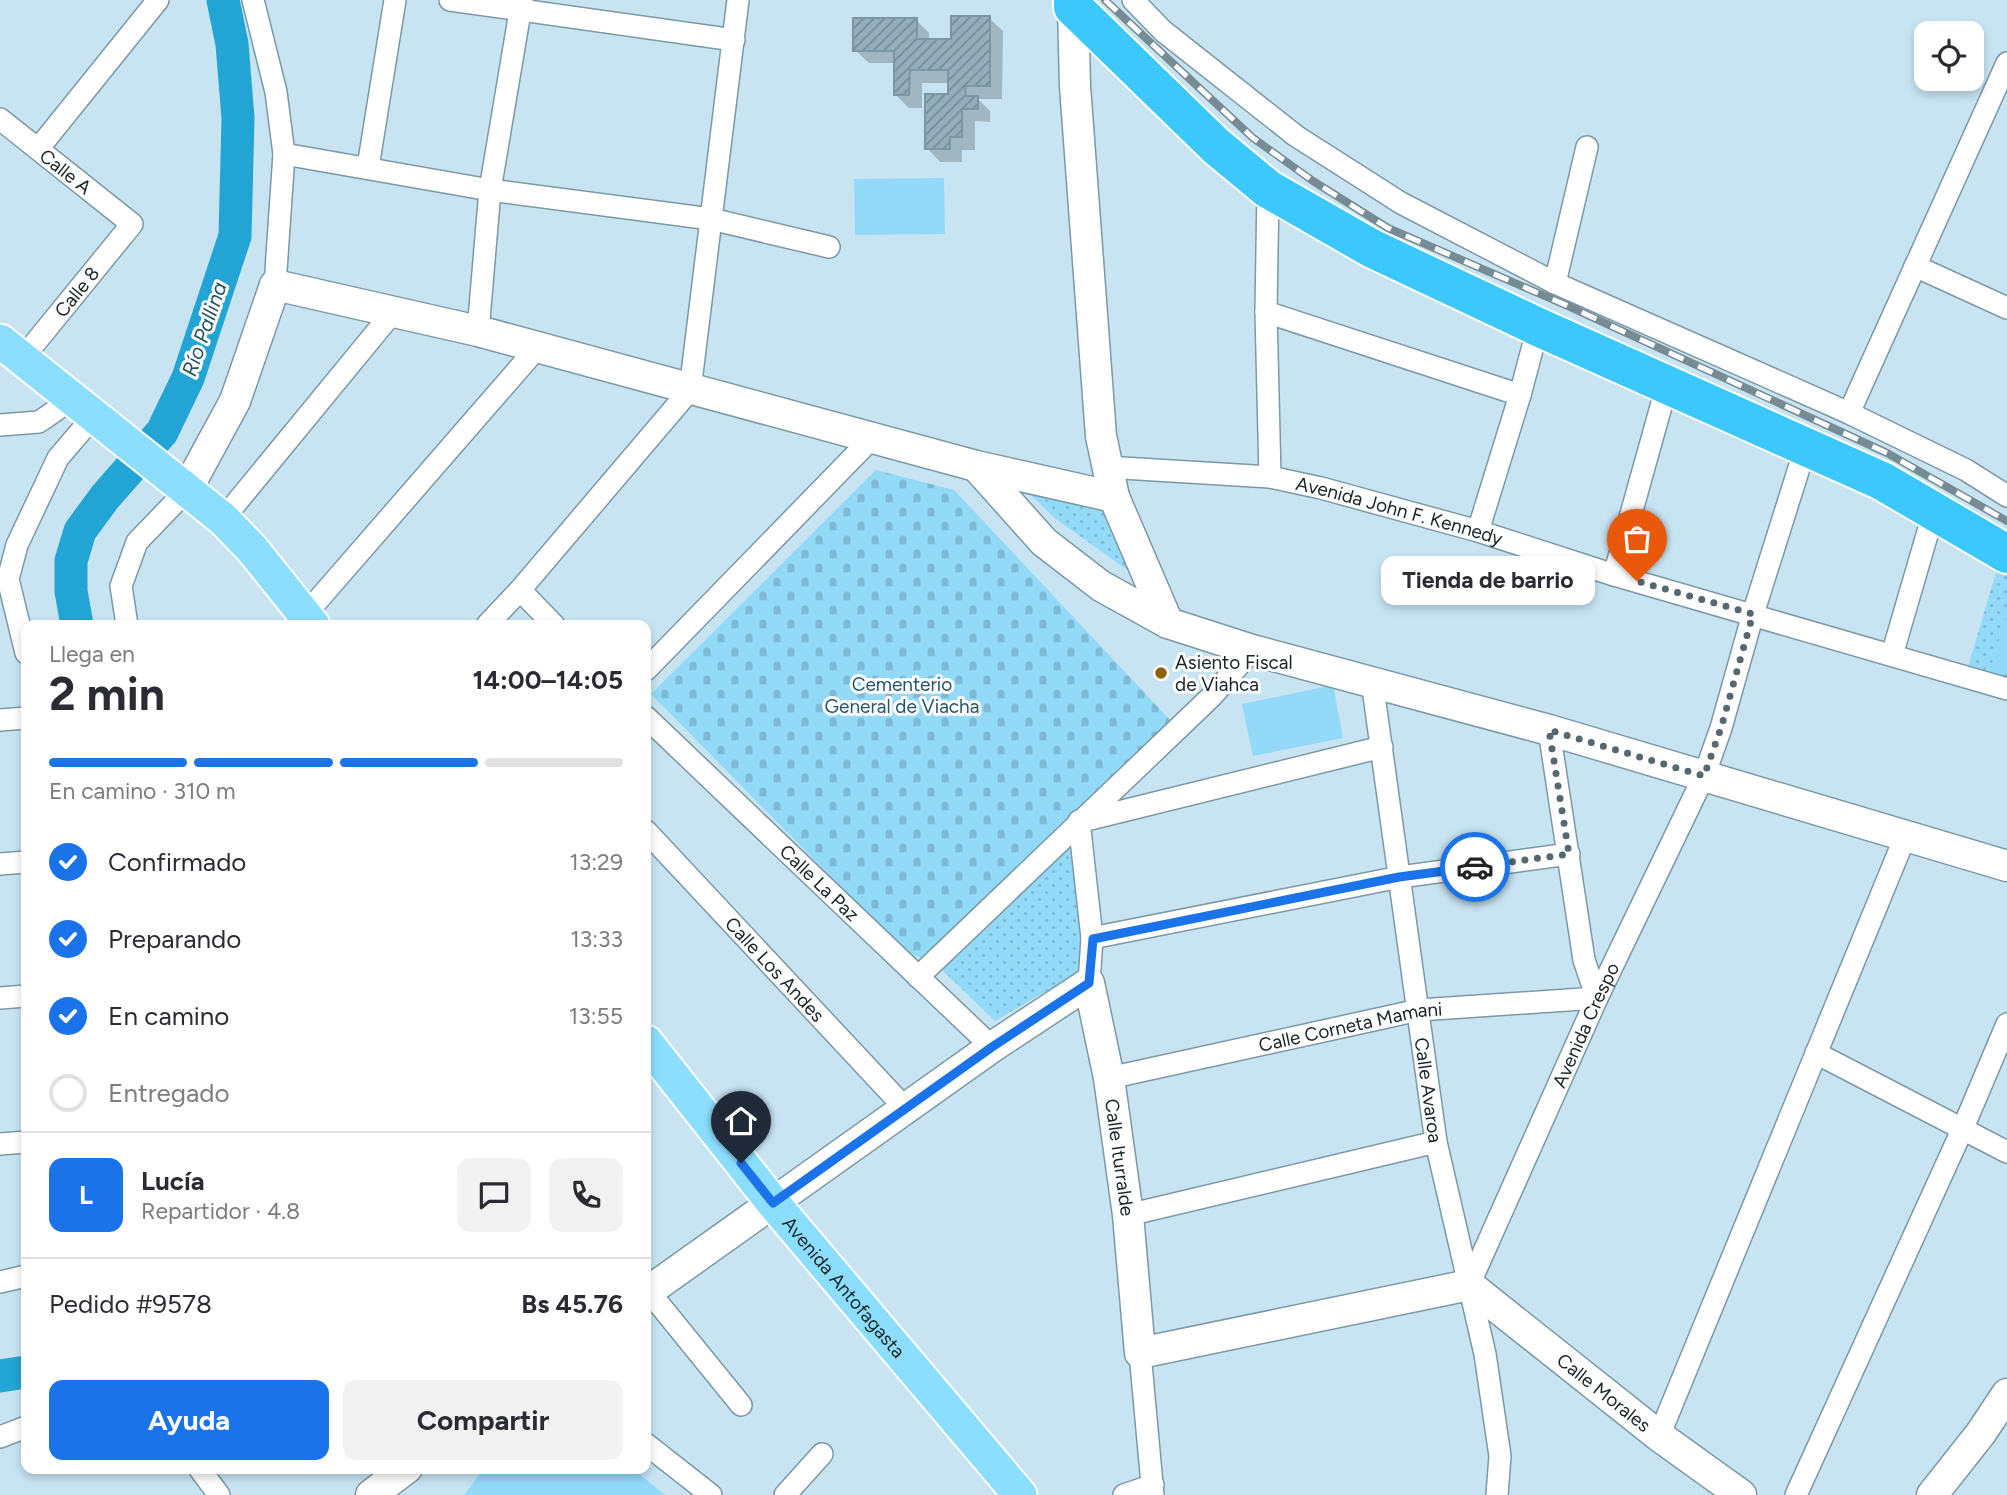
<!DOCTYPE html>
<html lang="es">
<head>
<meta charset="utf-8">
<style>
  body { margin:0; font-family:Figtree,sans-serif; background:#f2f2f3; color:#2b2b33; height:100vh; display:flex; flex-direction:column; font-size:26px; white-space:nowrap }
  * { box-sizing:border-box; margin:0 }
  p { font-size:23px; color:#7c7c81 }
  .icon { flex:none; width:38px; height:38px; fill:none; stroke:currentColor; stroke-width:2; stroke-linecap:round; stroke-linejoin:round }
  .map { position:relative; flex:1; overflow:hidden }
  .sheet { position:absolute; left:21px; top:620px; width:630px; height:854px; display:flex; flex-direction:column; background:#fff; border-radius:14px; box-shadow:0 4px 10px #0003 }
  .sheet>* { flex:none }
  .controls { position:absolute; left:1914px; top:21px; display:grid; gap:14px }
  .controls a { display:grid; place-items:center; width:70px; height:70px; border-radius:14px; background:#fff; box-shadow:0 4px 10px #0003; font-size:35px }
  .pin { position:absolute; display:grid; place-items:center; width:60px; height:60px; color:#fff; margin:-72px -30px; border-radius:50% 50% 50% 0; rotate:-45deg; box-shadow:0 0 7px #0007 }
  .pin .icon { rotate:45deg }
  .courier { position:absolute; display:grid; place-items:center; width:70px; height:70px; margin:-35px; border:5px solid #1a73e8; border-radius:50%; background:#fff; color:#222; box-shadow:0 2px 9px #0007 }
  .bubble { position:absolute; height:49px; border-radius:14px; background:#fff; box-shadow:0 4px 10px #0003; font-size:23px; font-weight:700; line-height:49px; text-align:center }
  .overview em { font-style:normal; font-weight:700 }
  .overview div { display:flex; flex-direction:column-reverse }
  .overview { display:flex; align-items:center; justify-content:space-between; height:119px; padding:0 28px }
  h1 { font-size:46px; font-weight:700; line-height:52px }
  .bar { display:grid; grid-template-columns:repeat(4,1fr); gap:10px 7px; align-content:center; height:84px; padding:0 28px }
  .bar i { height:9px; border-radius:5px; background:#e1e1e2 }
  .bar .current { background:#1a73e8 }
  .bar p { grid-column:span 4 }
  .line { display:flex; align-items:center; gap:18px; padding:0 28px; border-top:2px solid #e1e1e2 }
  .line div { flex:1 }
  .round { display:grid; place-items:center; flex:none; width:74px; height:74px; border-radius:14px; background:#f2f2f3 }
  ol { padding:0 28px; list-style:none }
  li { display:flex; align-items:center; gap:21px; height:77px }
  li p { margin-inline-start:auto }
  li .icon { padding:7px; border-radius:50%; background:#1a73e8; color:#fff; stroke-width:4 }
  li:last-child { color:#7c7c81 }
  li i { width:38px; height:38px; border:4px solid #e1e1e2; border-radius:50% }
  .primary-button { display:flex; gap:14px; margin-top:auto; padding:14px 28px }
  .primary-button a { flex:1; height:80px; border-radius:14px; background:#1a73e8; color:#fff; font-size:28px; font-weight:700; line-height:80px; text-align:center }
  .primary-button a+a { background:#f2f2f3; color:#2b2b33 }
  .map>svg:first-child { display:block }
  .grass { fill:url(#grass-dots) }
  .cemetery { fill:url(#cemetery-stones) }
  .pitch { fill:#93d9f8 }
  .shadow { fill:#0003 }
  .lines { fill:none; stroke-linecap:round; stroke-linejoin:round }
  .river { stroke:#22a5d4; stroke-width:33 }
  .building { fill:url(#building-hatch); stroke:#7c97a4; stroke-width:2 }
  .street-casing { stroke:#7d98a5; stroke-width:24 }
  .secondary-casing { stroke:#7d98a5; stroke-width:33 }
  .primary-casing { stroke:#fff; stroke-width:37 }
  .highway-casing { stroke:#fff; stroke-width:42 }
  .street { stroke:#fff; stroke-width:21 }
  .secondary { stroke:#fff; stroke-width:30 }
  .primary { stroke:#8bdefe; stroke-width:33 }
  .highway { stroke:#3dc8fd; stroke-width:38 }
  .rail-casing { stroke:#768b94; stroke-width:8 }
  .rail { stroke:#fff; stroke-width:5; stroke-dasharray:16; stroke-linecap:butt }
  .done { stroke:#56676f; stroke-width:7; stroke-dasharray:0 12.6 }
  .route { stroke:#1a73e8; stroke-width:9 }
  .poi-dot { fill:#8e6308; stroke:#fff; stroke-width:2.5 }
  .labels { text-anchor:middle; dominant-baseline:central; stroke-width:6; stroke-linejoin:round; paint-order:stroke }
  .street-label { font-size:19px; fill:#192428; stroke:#fff }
  .poi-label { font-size:19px; fill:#192428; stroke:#fff; text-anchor:start }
  .park-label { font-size:19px; fill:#245569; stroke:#fff }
  .water-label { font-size:21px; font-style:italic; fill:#225367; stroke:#fff }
</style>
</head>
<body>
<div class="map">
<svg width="2007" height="1495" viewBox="0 0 2007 1495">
  <defs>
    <pattern id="grass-dots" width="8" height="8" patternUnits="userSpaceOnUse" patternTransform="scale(1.75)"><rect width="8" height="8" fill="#93d9f8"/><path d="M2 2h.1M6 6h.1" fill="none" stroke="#7ebad5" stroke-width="1.8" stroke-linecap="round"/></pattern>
    <pattern id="cemetery-stones" width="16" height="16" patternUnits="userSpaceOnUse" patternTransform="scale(1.75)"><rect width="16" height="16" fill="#93d9f8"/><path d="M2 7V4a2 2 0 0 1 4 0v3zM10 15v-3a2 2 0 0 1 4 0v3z" fill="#7ebad5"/></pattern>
    <pattern id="building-hatch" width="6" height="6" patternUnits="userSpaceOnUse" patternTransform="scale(1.75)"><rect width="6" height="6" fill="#92aeba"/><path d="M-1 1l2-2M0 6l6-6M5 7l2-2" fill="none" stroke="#768d97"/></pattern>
  </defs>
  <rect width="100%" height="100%" fill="#c8e4f2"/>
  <!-- grass -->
  <g class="grass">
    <polygon points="1021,486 1115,510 1144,582 1056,519"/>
    <polygon points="2000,559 2007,564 2007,679 1968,667"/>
    <polygon points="1071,846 1086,968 995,1021 935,963"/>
  </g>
  <!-- cemetery -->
  <polygon class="cemetery" points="876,470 954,490 1172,722 922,958 907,954 651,694"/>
  <!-- pitch -->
  <g class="pitch">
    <polygon points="944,178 945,234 855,235 854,179"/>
    <polygon points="2007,613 2007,674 1990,670"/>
    <polygon points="1333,685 1343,738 1253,756 1242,704"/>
    <polygon points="484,1468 632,1468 665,1495 464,1495"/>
  </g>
  <!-- shadow -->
  <polygon class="shadow" points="989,18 1003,31 1002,99 978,99 990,111 990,122 975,121 975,150 962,150 962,162 940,162 927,148 950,96 950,83 922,83 922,108 909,108 896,95 896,63 869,63 855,50 916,20 929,33 929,40 953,40"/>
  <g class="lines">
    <!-- river -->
    <g class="river">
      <polyline points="77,625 71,591 71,561 80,531 105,497 162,432 188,378 235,236 238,118 232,44 223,0"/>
      <polyline points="0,1376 26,1372"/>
    </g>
  </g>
  <!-- building -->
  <polygon class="building" points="951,16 990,16 990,86 965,86 966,96 978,96 978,109 962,109 962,137 950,137 950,149 925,149 925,94 948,94 948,70 910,70 909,95 894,95 894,51 853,51 853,18 917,18 917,39 951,39"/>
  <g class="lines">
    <defs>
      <g id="street">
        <polyline points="253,0 276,92 284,154 275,285"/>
        <polyline points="450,0 734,40"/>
        <polyline points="1133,0 1163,31 1296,136 1401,203 1555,283 1849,413 1966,470 2007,496"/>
        <path id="s1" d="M0,119l132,105 -110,135"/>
        <polyline points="38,149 158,0"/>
        <polyline points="284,154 490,190 711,219 829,247"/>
        <polyline points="368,167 395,0"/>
        <polyline points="1268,189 1266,312 1270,477"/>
        <polyline points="1915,266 2007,308"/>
        <polyline points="1555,283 1587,147"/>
        <polyline points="1266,312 1520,395"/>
        <polyline points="478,331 490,190 522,0"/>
        <polyline points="1849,413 2007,63"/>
        <polyline points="0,425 39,422 72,399"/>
        <path id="s2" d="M1106,467l164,10 51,11 157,43 136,44 393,114"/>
        <polyline points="223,519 393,312"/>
        <polyline points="1478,531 1520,395 1538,327"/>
        <polyline points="1614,575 1667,385"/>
        <polyline points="520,590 554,625"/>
        <polyline points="305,615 537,348"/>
        <polyline points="127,625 121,586 137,542 186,491"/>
        <polyline points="487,625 520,590 690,390 738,0"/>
        <polyline points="26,653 8,579 17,545 58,458 93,417"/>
        <polyline points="1892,655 1934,511"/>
        <polyline points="646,670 873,437"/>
        <path id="s3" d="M1372,681l64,461 49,212 15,102 -3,39"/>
        <path id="s4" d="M646,717l346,330"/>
        <polyline points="0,720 26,718"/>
        <polyline points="1079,821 1092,938 1089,983"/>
        <polyline points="1082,821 1382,747"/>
        <path id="s5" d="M646,831l259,277"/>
        <polyline points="0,864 26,862"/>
        <polyline points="1092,938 1400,877 1569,854"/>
        <polyline points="918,977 1211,697 1252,650"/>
        <polyline points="0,998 26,996"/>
        <polyline points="1816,1053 2007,1152"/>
        <path id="s6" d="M1109,1078l310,-68 178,-12 -13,-38 -35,-230"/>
        <polyline points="0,1144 26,1142"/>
        <polyline points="1128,1215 1436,1142"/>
        <polyline points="0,1282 26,1276"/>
        <path id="s7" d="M1469,1285l128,-287 107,-222 17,-48 32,-114 53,-168"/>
        <polyline points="646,1288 741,1405"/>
        <polyline points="1140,1353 1153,1495"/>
        <polyline points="1659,1436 1905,837"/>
        <polyline points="0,1437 26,1427"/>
        <polyline points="646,1444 711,1495"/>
        <polyline points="199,1468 219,1495"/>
        <polyline points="785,1495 822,1454"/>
        <polyline points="1124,1495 1153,1485"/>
        <polyline points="1796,1495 1963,1128 2007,1024"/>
      </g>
      <g id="secondary">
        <polyline points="1073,7 1075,86 1101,436 1114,497 1168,623"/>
        <polyline points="976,466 1044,542 1101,586 1168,623 1252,650 1549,730 2007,866"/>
        <polyline points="186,491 235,401 275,285 478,331 976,466 1114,497"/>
        <path id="s8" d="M646,1293l346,-246 97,-64 20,95 19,137 12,138 329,-68 190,151 82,59"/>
        <polyline points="371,1495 407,1468"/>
        <polyline points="1932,1495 1981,1433 2007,1394"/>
      </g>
      <g id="primary">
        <polyline points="0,341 223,519 252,549 313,625"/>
        <path id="s9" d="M646,1042l127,161 247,292"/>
      </g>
      <polyline id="highway" points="1073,0 1073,7 1216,146 1268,189 1371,248 1538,327 1882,481 2007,554"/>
    </defs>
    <!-- street casing -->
    <use href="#street" class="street-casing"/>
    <!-- secondary casing -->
    <use href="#secondary" class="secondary-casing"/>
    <!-- primary casing -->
    <use href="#primary" class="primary-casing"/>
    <!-- highway casing -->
    <use href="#highway" class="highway-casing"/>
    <!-- street -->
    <use href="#street" class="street"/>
    <!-- secondary -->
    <use href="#secondary" class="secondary"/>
    <!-- primary -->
    <use href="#primary" class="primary"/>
    <!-- highway -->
    <use href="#highway" class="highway"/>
    <defs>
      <polyline id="rail" points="1105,0 1253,138 1313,181 1388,228 1568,306 1887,453 2007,521"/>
    </defs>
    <!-- rail casing -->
    <use href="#rail" class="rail-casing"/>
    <!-- rail -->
    <use href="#rail" class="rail"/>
  </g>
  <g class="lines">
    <!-- done -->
    <polyline class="done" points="1475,867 1569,854 1549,730 1704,776 1721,728 1753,614 1637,581"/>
    <!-- route -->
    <polyline class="route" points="741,1163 773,1203 992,1047 1089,983 1093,939 1399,877 1475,867"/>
  </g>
  <!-- markers -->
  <circle class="poi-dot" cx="1161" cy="673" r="7"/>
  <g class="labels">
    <!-- street labels -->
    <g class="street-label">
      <text stroke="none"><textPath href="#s1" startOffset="84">Calle A</textPath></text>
      <text transform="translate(77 292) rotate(-51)">Calle 8</text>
      <text stroke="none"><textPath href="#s2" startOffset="298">Avenida John F. Kennedy</textPath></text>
      <text stroke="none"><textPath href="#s4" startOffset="240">Calle La Paz</textPath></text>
      <text stroke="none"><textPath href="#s5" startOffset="189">Calle Los Andes</textPath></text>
      <text stroke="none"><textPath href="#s7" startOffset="285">Avenida Crespo</textPath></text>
      <text stroke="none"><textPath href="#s6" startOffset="247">Calle Corneta Mamani</textPath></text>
      <text stroke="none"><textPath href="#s3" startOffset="413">Calle Avaroa</textPath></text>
      <text stroke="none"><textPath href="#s8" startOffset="718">Calle Iturralde</textPath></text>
      <text stroke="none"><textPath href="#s9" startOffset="315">Avenida Antofagasta</textPath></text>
      <text stroke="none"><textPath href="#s8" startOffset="1423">Calle Morales</textPath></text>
    </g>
    <!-- poi labels -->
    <g class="poi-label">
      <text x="1175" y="662">Asiento Fiscal<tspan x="1175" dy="22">de Viahca</tspan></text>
    </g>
    <!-- park labels -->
    <g class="park-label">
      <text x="902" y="684">Cementerio<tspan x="902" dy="22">General de Viacha</tspan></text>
    </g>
    <!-- water labels -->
    <g class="water-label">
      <text transform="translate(204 329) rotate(-71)">Río Pallina</text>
    </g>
  </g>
</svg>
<div class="controls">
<a><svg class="icon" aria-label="locate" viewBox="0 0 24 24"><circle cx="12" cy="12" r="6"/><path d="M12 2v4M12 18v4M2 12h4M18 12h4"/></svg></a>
</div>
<div class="pin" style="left:1637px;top:581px;background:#ea580c"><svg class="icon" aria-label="bag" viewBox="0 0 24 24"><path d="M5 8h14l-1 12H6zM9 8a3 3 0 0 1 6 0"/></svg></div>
<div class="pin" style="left:741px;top:1163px;background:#1f2937"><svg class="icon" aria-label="home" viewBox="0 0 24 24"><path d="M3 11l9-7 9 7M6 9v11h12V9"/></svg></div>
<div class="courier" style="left:1475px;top:867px"><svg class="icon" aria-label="car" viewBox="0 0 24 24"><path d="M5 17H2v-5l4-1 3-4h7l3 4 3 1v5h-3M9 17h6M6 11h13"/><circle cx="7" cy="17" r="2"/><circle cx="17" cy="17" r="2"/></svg></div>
<div class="bubble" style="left:1381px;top:556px;width:214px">Tienda de barrio</div>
<section class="sheet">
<div class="overview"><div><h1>2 min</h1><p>Llega en</p></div><em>14:00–14:05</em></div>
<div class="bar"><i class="current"></i><i class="current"></i><i class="current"></i><i></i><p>En camino · 310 m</p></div>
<ol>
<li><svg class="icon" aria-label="check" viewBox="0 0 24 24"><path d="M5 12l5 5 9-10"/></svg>Confirmado<p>13:29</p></li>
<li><svg class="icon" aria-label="check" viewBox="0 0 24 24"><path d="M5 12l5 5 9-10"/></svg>Preparando<p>13:33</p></li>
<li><svg class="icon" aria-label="check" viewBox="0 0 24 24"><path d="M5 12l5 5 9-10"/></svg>En camino<p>13:55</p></li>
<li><i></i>Entregado</li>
</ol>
<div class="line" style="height:126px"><b class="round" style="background:#1a73e8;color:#fff">L</b><div><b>Lucía</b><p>Repartidor · 4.8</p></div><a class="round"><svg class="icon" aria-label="chat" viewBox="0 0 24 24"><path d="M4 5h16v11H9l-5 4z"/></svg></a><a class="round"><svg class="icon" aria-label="phone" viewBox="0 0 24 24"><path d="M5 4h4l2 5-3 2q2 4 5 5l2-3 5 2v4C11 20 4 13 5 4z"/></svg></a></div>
<div class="line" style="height:91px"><div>Pedido #9578</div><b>Bs 45.76</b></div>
<div class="primary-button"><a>Ayuda</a><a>Compartir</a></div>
</section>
</div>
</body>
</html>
